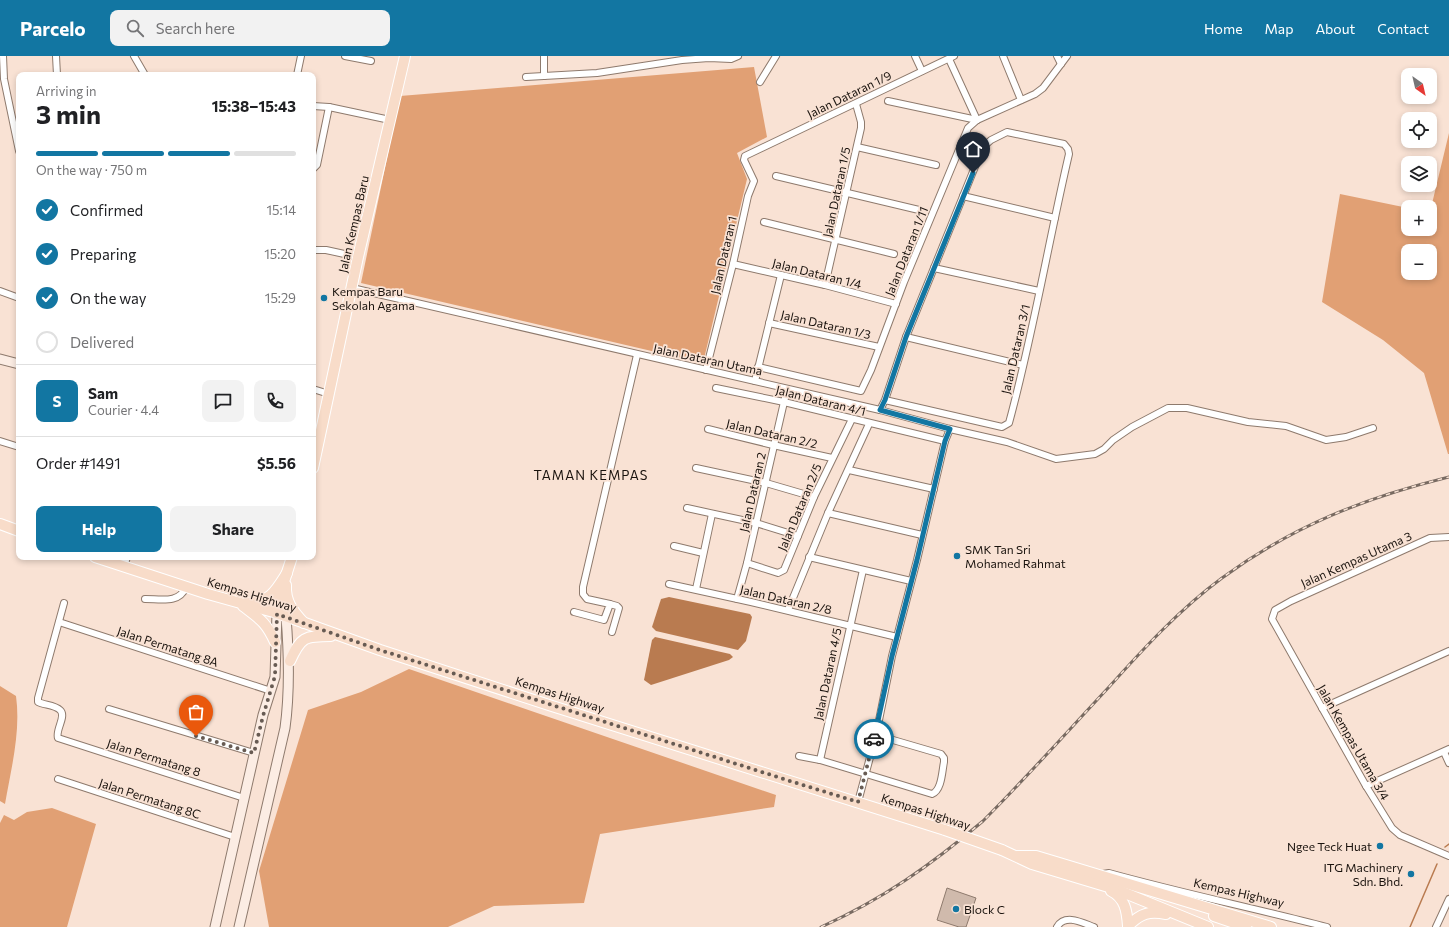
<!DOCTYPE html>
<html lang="en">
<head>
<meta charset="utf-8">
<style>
  body { margin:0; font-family:Commissioner,sans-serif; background:#f2f2f2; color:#202124; height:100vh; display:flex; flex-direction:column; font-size:15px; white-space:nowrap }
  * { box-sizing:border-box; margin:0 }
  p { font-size:13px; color:#757577 }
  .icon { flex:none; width:22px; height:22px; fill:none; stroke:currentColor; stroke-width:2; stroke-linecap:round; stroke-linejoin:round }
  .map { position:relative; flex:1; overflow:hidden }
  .side { position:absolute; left:16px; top:16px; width:300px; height:488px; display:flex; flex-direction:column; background:#fff; border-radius:8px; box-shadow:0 2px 6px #0003 }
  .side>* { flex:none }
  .needle { width:26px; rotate:146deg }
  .tools { position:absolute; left:1401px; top:12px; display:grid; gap:8px }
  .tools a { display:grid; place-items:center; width:36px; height:36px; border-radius:8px; background:#fff; box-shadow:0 2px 6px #0003; font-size:20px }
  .pin { position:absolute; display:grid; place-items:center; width:34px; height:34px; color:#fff; margin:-41px -17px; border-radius:50% 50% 50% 0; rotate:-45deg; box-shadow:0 0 4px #0007 }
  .pin .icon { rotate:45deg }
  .courier { position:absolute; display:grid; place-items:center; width:40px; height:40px; margin:-20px; border:3px solid #1276a2; border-radius:50%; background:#fff; color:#222; box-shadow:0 1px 5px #0007 }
  .head em { font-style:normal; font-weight:700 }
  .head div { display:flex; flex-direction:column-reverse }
  .head { display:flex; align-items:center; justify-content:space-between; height:68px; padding:0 20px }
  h1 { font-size:26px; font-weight:700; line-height:30px }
  .bar { display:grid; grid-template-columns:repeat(4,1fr); gap:6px 4px; align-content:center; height:48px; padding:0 20px }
  .bar i { height:5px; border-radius:3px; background:#e0e0e0 }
  .bar .selected { background:#1276a2 }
  .bar p { grid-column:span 4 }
  .line { display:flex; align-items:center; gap:10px; padding:0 20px; border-top:1px solid #e0e0e0 }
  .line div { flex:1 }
  .round { display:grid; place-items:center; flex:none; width:42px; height:42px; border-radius:8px; background:#f2f2f2 }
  ol { padding:0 20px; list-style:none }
  li { display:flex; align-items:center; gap:12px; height:44px }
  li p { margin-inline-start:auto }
  li .icon { padding:4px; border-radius:50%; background:#1276a2; color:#fff; stroke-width:4 }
  li:last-child { color:#757577 }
  li i { width:22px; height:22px; border:2px solid #e0e0e0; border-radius:50% }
  .primary-button { display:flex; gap:8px; margin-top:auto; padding:8px 20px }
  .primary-button a { flex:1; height:46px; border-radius:8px; background:#1276a2; color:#fff; font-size:16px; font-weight:700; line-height:46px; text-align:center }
  .primary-button a+a { background:#f2f2f2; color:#202124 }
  header { display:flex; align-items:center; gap:24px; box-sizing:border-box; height:56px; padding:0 20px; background:#1276a2; color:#fff }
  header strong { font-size:19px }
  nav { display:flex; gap:22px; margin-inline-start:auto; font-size:14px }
  .search { width:280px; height:36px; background:#f2f2f2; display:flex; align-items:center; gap:10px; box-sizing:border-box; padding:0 14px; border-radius:8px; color:#757577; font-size:15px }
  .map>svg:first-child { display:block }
  .forest { fill:#e1a074; fill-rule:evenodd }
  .water { fill:#b97b50 }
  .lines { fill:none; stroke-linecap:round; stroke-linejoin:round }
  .stream { stroke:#b97b50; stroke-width:1.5 }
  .building { fill:#d0baac; stroke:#8e7a6d }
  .street-casing { stroke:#8e7a6d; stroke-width:8 }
  .secondary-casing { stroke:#8e7a6d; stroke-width:11 }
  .primary-casing { stroke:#fff; stroke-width:12 }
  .street { stroke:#fff; stroke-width:6 }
  .secondary { stroke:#fcede4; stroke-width:9 }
  .primary { stroke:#f8dcc9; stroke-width:10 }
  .rail-casing { stroke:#786a61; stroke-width:3 }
  .rail { stroke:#f9e2d4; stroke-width:1.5; stroke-dasharray:4.5; stroke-linecap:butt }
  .primary-bridge-casing { stroke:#fff; stroke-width:12; stroke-linecap:butt }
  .primary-bridge { stroke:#f8dcc9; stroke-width:10 }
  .done { stroke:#675b53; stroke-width:4; stroke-dasharray:0 7.2 }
  .route { stroke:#1276a2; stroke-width:5 }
  .poi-dot { fill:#1276a2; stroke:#f9e2d4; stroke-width:1.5 }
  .labels { text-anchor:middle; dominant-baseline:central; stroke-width:3.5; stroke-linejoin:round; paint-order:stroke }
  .street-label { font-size:12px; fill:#19120d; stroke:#f9e2d4 }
  .poi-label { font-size:12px; fill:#19120d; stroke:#f9e2d4; text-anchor:start }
  .neighbourhood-label { font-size:13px; letter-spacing:1px; fill:#19120d; stroke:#f9e2d4 }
</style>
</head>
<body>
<header>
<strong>Parcelo</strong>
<div class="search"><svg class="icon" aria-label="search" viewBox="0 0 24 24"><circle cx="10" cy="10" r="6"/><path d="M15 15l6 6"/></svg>Search here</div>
<nav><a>Home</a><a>Map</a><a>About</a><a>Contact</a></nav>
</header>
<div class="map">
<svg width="1449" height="871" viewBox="0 0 1449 871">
  <rect width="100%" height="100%" fill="#f9e2d4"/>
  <!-- forest -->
  <g class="forest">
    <polygon points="754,11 767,81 737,97 747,123 703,307 361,227 400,40"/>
    <path d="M1449,77v321h-1l-24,-81 -41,-33 -61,-38 18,-108 68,14v21h22v-17zM1408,195h22v22h-22z"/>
    <polygon points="409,613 776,739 774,751 600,778 584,847 494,850 448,871 269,871 259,815 308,654 361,636"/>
    <path d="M0,630l16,10c5,36 -5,73 -11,108l-5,-3z"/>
    <polygon points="52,752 96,768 67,871 0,871 0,767 4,759 14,764 27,756"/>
  </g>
  <!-- water -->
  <g class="water">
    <polygon points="669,541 750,558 752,561 746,585 738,594 656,575 652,571 661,543"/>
    <polygon points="655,581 730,598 733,601 729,604 651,629 644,624 652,584"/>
  </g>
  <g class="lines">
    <!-- stream -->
    <g class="stream">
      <polyline points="1445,791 1449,788"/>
      <polyline points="1410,871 1437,808"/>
    </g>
  </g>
  <!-- building -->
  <polygon class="building" points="947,832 976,842 966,871 959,871 937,864"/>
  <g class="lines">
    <defs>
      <g id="street">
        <polyline points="3,0 4,23 19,95"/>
        <polyline points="56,0 57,19"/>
        <polyline points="134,0 145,19"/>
        <polyline points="345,0 371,5"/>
        <polyline points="915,0 922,15"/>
        <polyline points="1003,0 1021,44"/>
        <polyline points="1057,0 1061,8"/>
        <polyline points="949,3 977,64"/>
        <polyline points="297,19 301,0"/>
        <polyline points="544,20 544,0"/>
        <polyline points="526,21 597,17 682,4 709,2 731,3 738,0"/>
        <polyline points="760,26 776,0"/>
        <polyline points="888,45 977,64"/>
        <polyline points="313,50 329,51 390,64"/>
        <polyline points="857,91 936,109"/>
        <polyline points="313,113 317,109 329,51"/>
        <polyline points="776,120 919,154"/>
        <polyline points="963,140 1055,162"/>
        <polyline points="764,166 894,198"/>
        <polyline points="313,194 326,194 358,201"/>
        <polyline points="733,208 825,229 896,248"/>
        <polyline points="934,212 1039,235"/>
        <polyline points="825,229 861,72 861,66 856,48"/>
        <polyline points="352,232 880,354 950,373 1007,386 1056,403 1095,398 1104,393 1113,384 1132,371 1168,352 1187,352 1248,366 1286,370 1326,384 1346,381 1373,372"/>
        <polyline points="0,235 19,242"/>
        <polyline points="769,267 879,291"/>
        <polyline points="906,281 1023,309"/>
        <polyline points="758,311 861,335 871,314 904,226 968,72 977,64 1035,38 1043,32 1067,0"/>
        <polyline points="706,314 733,208 748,140 754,125 744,104 745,100 954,0"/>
        <polyline points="755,325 781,219"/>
        <polyline points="716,332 784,346 945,385"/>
        <polyline points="313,333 329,338"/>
        <path d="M880,354l5,-10 21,-63 77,-190 8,-7 16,-8 57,12 4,5 1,5c-21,90 -36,181 -60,269l-7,4 -117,-27"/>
        <polyline points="708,373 773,389 832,402"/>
        <polyline points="0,385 19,391"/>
        <polyline points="696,412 766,427 814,441"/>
        <polyline points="849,414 934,433"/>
        <polyline points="687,452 756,467 798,480"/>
        <polyline points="828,457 922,479"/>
        <polyline points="1449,481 1430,482 1291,545 1275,554 1272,563 1366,730 1392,772 1400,779 1449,800"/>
        <polyline points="674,490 703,497"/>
        <polyline points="809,501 911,525"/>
        <polyline points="747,507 778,517 784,514 814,441 852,363"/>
        <polyline points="124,511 127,501"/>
        <polyline points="669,528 751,546 897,581"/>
        <polyline points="696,533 712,458"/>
        <path d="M145,543c16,0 34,5 41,-12"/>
        <polyline points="737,543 747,507 787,333"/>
        <path d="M64,547l-26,95v4c6,3 17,3 22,8 7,6 -5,20 -2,28l186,60"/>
        <polyline points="610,548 617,550 619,552 612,576"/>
        <polyline points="788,554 828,457 869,368"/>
        <polyline points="574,556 604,564 610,548 587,543 583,538 583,531 637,299"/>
        <polyline points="59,566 271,635"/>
        <polyline points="1322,652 1449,595"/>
        <polyline points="109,653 254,697"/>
        <polyline points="1444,696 1449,707"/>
        <path d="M799,700l21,4 112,34c10,-4 10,-23 12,-32v-4l-3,-4 -65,-19"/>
        <polyline points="820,704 863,514"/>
        <polyline points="58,723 235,781"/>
        <polyline points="1366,730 1449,693"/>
        <polyline points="858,746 876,679 892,600 917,504 945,385 950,373"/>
        <path d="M1103,818l6,-1c72,20 145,35 218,54"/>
        <path d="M1057,871c8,-14 26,-4 37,0"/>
        <polyline points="1436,871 1449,843"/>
      </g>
      <g id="secondary">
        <polyline points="0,303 19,308"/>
        <polyline points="215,871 263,659 275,621 277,557"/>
        <path d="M239,871l46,-199c5,-37 4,-74 1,-111"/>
      </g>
      <g id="primary">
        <polyline points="313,412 358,201 405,0"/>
        <polyline points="0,468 19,475"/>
        <polyline points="95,501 208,538 277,557 380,594 552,650 945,774"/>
        <path d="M286,529c-1,17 7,26 18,38"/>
        <path d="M247,547c24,-2 28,-11 40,-30"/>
        <path d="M243,550c17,13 23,16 32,36"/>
        <polyline points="277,557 281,535 292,501"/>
        <path d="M290,605c11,-24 14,-25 41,-25"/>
        <polyline points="1002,794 1032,808 1115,833 1208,871"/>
        <polyline points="1017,800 1036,800 1056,806 1271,871"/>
        <path d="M1111,835c14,7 16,20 17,35"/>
        <polyline points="1214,860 1246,871"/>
        <path d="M1128,870c13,-13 21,-15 38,-12"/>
      </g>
    </defs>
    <!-- street casing -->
    <use href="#street" class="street-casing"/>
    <!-- secondary casing -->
    <use href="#secondary" class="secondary-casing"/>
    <!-- primary casing -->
    <use href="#primary" class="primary-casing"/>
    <!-- street -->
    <use href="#street" class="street"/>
    <!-- secondary -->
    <use href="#secondary" class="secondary"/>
    <!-- primary -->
    <use href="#primary" class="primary"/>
    <defs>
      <path id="rail" d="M821,871c62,-28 110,-62 162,-106 43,-43 84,-89 126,-134 35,-39 71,-78 113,-109 71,-52 142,-80 227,-101"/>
    </defs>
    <!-- rail casing -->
    <use href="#rail" class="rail-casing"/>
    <!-- rail -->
    <use href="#rail" class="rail"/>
    <defs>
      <polyline id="primary-bridge" points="945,774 1002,794"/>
    </defs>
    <!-- primary-bridge casing -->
    <use href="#primary-bridge" class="primary-bridge-casing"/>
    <!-- primary-bridge -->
    <use href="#primary-bridge" class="primary-bridge"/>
  </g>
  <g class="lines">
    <!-- done -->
    <polyline class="done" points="196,680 254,697 263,660 275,620 277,558 380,594 790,725 858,746 874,683"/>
    <!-- route -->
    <polyline class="route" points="874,683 892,600 917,504 945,385 950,373 880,354 885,344 906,281 973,117"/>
  </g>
  <!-- markers -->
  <g class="poi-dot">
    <circle cx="324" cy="242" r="4"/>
    <circle cx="957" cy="500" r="4"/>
    <circle cx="1380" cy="790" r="4"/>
    <circle cx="1411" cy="818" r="4"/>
    <circle cx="956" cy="853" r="4"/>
  </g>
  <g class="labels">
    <!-- street labels -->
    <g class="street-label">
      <text transform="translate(849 38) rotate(-26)">Jalan Dataran 1/9</text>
      <text transform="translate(836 136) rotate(-78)">Jalan Dataran 1/5</text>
      <text transform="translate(353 168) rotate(-77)">Jalan Kempas Baru</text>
      <text transform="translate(906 195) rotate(-68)">Jalan Dataran 1/11</text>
      <text transform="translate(723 199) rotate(-77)">Jalan Dataran 1</text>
      <text transform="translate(817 217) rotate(14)">Jalan Dataran 1/4</text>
      <text transform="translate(826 268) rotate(13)">Jalan Dataran 1/3</text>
      <text transform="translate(1015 293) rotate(-77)">Jalan Dataran 3/1</text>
      <text transform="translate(708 303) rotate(12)">Jalan Dataran Utama</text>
      <text transform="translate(821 344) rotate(14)">Jalan Dataran 4/1</text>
      <text transform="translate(772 377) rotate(13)">Jalan Dataran 2/2</text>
      <text transform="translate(752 436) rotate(-77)">Jalan Dataran 2</text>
      <text transform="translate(799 451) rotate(-67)">Jalan Dataran 2/5</text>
      <text transform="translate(1356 503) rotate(-24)">Jalan Kempas Utama 3</text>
      <text transform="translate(252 538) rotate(17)">Kempas Highway</text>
      <text transform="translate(786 543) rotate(13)">Jalan Dataran 2/8</text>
      <text transform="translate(168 590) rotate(18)">Jalan Permatang 8A</text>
      <text transform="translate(827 618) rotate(-78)">Jalan Dataran 4/5</text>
      <text transform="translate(560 638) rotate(18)">Kempas Highway</text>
      <text transform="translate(1354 686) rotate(60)">Jalan Kempas Utama 3/4</text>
      <text transform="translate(154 701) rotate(18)">Jalan Permatang 8</text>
      <text transform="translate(150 742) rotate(18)">Jalan Permatang 8C</text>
      <text transform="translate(926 755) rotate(18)">Kempas Highway</text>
      <text transform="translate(1239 836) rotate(13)">Kempas Highway</text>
    </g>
    <!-- poi labels -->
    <g class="poi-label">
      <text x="332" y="235">Kempas Baru<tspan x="332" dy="14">Sekolah Agama</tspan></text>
      <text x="965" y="493">SMK Tan Sri<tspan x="965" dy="14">Mohamed Rahmat</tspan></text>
      <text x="1372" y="790" text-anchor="end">Ngee Teck Huat</text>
      <text x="1403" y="811" text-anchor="end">ITG Machinery<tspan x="1403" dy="14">Sdn. Bhd.</tspan></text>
      <text x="964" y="853">Block C</text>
    </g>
    <!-- neighbourhood labels -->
    <g class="neighbourhood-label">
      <text x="591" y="419">TAMAN KEMPAS</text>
    </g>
  </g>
</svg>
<div class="tools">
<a><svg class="needle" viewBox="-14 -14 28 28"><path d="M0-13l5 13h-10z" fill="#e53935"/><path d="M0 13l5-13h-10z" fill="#757577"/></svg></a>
<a><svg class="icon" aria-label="locate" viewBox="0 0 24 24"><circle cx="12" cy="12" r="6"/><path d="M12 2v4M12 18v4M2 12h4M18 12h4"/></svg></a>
<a><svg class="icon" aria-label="layers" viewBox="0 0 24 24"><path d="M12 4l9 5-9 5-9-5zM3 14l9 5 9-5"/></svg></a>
<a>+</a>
<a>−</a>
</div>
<div class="pin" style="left:196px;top:680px;background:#ea580c"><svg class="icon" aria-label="bag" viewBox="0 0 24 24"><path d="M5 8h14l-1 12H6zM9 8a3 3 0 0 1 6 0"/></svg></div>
<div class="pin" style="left:973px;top:117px;background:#1f2937"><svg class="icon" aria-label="home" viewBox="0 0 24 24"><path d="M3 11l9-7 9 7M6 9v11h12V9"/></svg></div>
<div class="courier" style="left:874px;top:683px"><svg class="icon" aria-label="car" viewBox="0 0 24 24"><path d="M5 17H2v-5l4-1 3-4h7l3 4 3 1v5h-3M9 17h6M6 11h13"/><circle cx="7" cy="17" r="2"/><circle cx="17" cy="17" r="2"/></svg></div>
<section class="side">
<div class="head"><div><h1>3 min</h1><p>Arriving in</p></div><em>15:38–15:43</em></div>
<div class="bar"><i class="selected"></i><i class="selected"></i><i class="selected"></i><i></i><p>On the way · 750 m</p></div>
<ol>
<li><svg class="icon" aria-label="check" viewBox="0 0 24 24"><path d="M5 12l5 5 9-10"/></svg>Confirmed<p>15:14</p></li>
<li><svg class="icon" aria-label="check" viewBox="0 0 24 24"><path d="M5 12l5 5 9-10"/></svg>Preparing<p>15:20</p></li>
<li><svg class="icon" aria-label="check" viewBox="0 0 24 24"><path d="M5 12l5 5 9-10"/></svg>On the way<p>15:29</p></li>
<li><i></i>Delivered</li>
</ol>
<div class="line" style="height:72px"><b class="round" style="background:#1276a2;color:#fff">S</b><div><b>Sam</b><p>Courier · 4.4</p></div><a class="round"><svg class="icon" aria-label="chat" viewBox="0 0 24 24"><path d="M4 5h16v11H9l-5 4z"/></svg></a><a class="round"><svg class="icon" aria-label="phone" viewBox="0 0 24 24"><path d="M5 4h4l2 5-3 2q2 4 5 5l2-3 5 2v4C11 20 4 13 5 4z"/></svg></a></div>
<div class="line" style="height:52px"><div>Order #1491</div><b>$5.56</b></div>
<div class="primary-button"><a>Help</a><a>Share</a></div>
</section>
</div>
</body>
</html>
